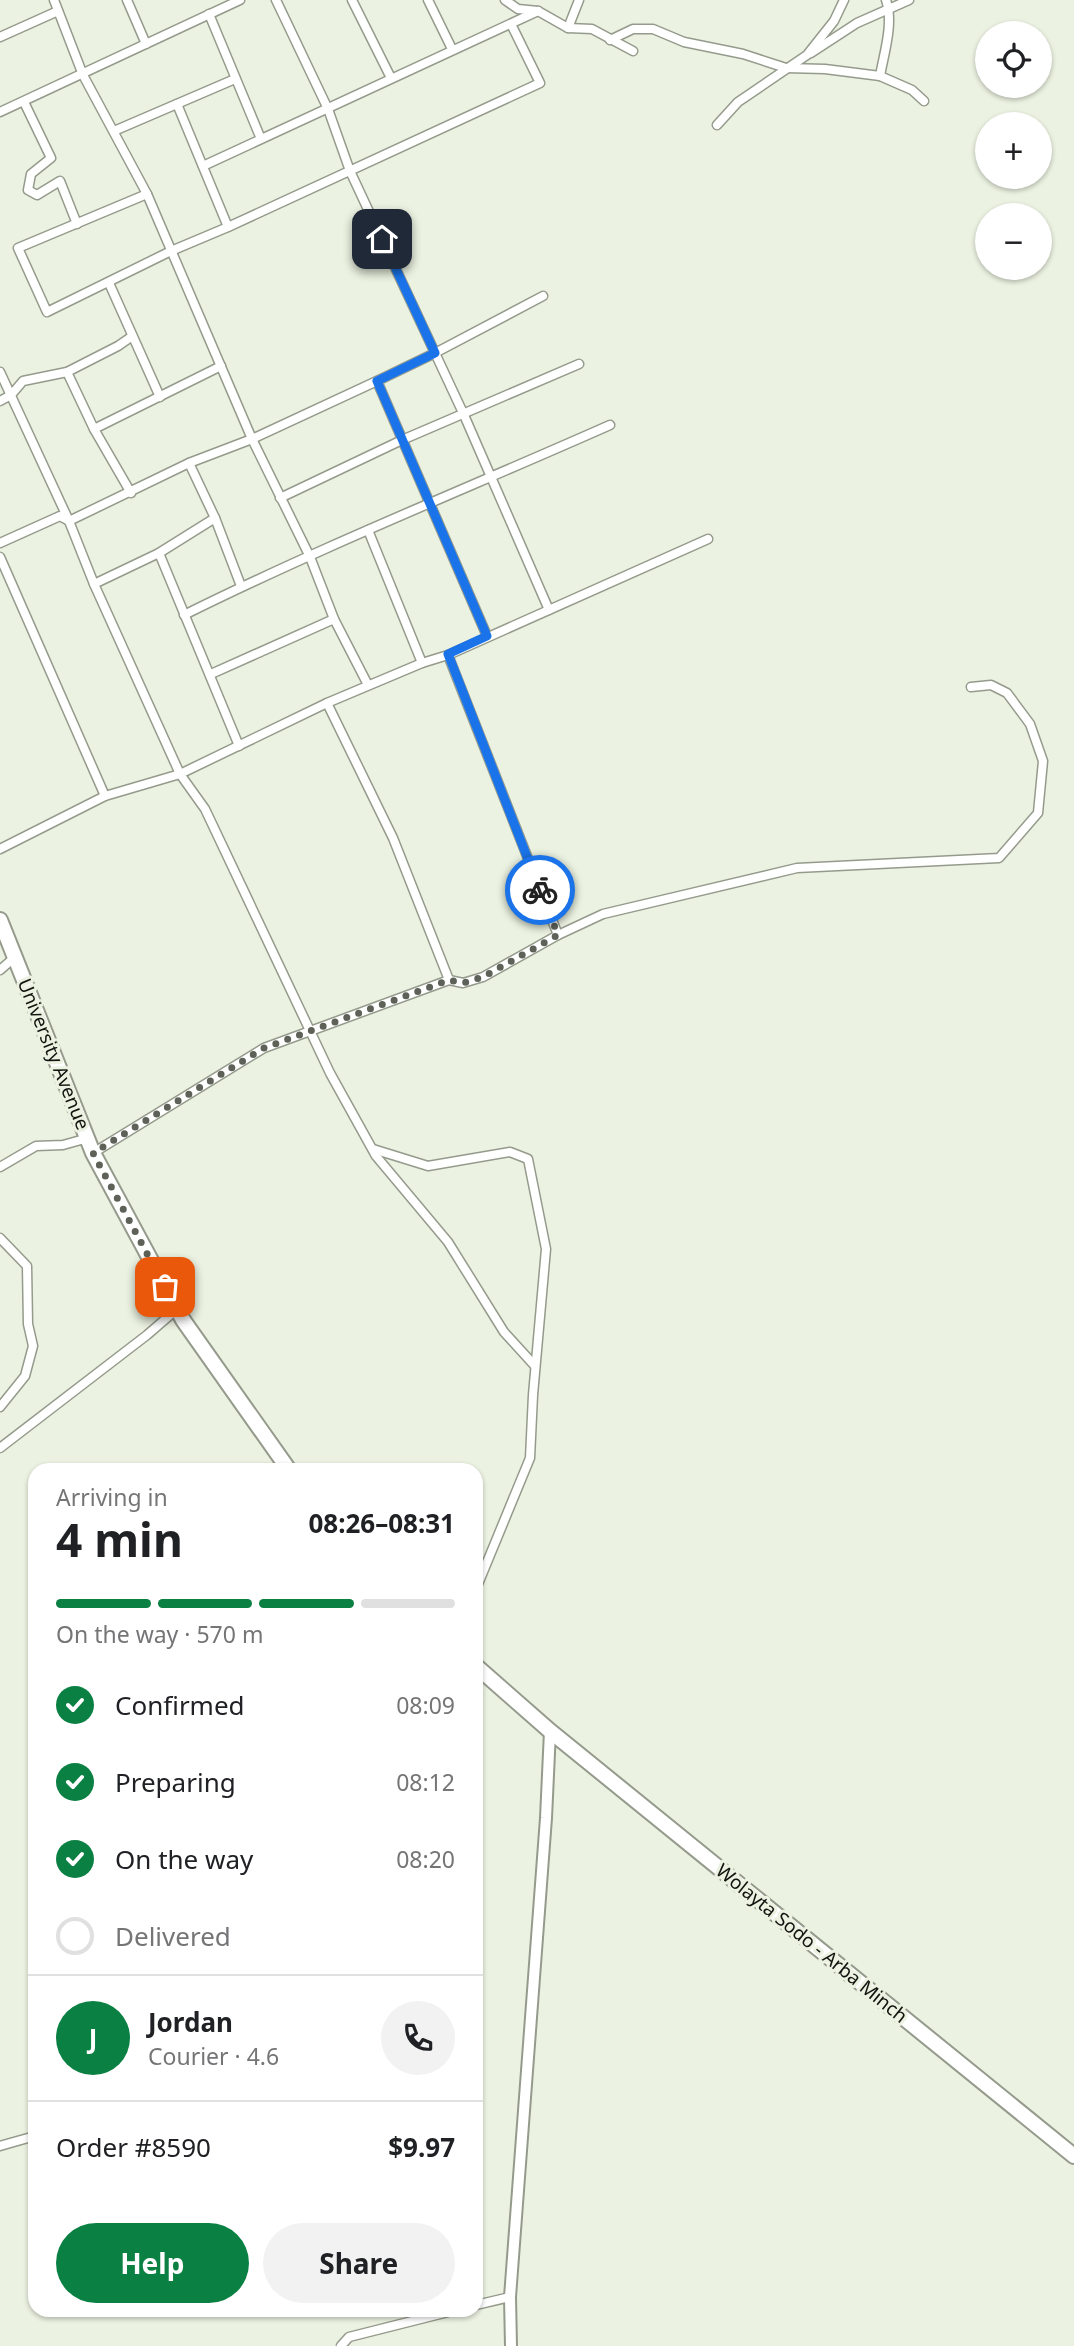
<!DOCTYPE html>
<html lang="en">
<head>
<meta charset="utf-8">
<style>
  body { margin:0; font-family:"Noto Sans",sans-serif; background:#f2f2f2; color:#202124; height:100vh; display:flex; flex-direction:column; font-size:26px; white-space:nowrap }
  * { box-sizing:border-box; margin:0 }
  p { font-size:23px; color:#757577 }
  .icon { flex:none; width:38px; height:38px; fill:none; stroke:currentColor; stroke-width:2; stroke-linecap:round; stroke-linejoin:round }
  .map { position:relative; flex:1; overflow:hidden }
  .details { position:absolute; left:28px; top:1463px; width:455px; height:854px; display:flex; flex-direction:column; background:#fff; border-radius:21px; box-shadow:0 2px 5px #0004 }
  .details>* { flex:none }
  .fabs { position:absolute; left:975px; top:21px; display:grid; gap:14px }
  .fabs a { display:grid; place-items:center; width:77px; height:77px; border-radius:50%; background:#fff; box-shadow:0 2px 5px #0004; font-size:35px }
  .pin { position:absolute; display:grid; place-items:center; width:60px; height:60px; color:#fff; margin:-30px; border-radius:14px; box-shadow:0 4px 10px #0006 }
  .courier { position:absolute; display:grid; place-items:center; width:70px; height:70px; margin:-35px; border:5px solid #1a73e8; border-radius:50%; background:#fff; color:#222; box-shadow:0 2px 9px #0007 }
  .summary em { font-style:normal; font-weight:700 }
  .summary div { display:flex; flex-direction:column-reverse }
  .summary { display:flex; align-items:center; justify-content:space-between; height:119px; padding:0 28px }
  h1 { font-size:46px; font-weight:700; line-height:52px }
  .bar { display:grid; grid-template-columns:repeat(4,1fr); gap:10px 7px; align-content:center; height:84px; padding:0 28px }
  .bar i { height:9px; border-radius:5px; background:#e0e0e0 }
  .bar .selected { background:#0b8043 }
  .bar p { grid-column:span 4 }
  .line { display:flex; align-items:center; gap:18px; padding:0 28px; border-top:2px solid #e0e0e0 }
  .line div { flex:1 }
  .round { display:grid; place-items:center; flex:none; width:74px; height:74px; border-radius:37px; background:#f2f2f2 }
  ol { padding:0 28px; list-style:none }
  li { display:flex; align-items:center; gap:21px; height:77px }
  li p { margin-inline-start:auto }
  li .icon { padding:7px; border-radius:50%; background:#0b8043; color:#fff; stroke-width:4 }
  li:last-child { color:#757577 }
  li i { width:38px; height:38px; border:4px solid #e0e0e0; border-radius:50% }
  .primary-button { display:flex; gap:14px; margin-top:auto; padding:14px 28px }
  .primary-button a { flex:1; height:80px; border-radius:42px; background:#0b8043; color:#fff; font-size:28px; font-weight:700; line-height:80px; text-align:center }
  .primary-button a+a { background:#f2f2f2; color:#202124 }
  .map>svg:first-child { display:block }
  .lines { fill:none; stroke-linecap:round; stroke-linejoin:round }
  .street-casing { stroke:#959b8c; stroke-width:11 }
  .secondary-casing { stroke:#959b8c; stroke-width:14 }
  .highway-casing { stroke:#959b8c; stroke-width:18 }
  .street { stroke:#fff; stroke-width:8 }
  .secondary { stroke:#fff; stroke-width:10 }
  .highway { stroke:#fff; stroke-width:14 }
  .done { stroke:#5d6158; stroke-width:7; stroke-dasharray:0 12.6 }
  .route { stroke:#1a73e8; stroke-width:9 }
  .labels { text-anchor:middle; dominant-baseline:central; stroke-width:6; stroke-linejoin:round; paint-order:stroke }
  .street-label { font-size:19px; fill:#11130e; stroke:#ebf2e1 }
</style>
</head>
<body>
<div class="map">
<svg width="1074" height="2346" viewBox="0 0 1074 2346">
  <rect width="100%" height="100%" fill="#ebf2e1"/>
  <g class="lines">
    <defs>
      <g id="street">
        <polyline points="54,0 83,75 147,194 252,439 310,557 334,619 368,685"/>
        <polyline points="127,0 146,44"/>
        <polyline points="276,0 328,109 350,171 464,415 549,610"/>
        <polyline points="352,0 391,78"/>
        <polyline points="428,0 452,49"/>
        <polyline points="505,0 518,9 538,11 568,28 592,29 633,51"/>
        <polyline points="209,14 261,139"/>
        <polyline points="568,28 579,0"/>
        <polyline points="0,37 58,11"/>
        <polyline points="610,40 633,29 653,29 684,42 743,54 786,68 825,69 880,76 912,90 924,101"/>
        <polyline points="811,53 857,23 909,0"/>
        <path d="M880,76c4,-23 14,-53 6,-76"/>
        <polyline points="24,102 51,158 31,174 28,190 37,195 60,181 77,224"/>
        <polyline points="177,104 228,227"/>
        <polyline points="0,112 240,0"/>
        <polyline points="717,125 738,102 807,55 834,21 844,0"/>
        <polyline points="114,131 235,79"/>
        <polyline points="203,166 538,11"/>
        <polyline points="147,194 18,248 47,312 171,251 228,227 540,83 511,24"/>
        <polyline points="109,283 160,397"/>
        <polyline points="0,372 69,521 94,584 180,774 205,809 330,1073 376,1156 448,1242 504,1332 535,1366"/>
        <polyline points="67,372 94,429 131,493"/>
        <polyline points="377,381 487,636"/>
        <polyline points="0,401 11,395 23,381 67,372 118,346 131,337"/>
        <polyline points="94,429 221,366"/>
        <polyline points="189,463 215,518 241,586"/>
        <polyline points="280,498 402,440 579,364"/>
        <polyline points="368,530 422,663"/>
        <polyline points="0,543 60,516 69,521 189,463 252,439 377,381 435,353 543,296"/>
        <polyline points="159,553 215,518"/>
        <polyline points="0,557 105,796"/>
        <polyline points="94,584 159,553 239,746"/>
        <path d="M184,615c139,-69 284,-127 426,-190"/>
        <polyline points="448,655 558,935"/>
        <polyline points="211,674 334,619"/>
        <polyline points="327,703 393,838 449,980"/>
        <polyline points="0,849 105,796 180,774 327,703 422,663 448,655 708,539"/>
        <polyline points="0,970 15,957"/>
        <polyline points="373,1149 428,1166 510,1152 528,1159 546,1249 533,1395 530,1458 476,1589"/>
        <polyline points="93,1153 264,1048 449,980 463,983 483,977 558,935 603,914 797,868 999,858 1038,813 1043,761 1030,724 1007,693 991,685 971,687"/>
        <polyline points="0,1167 36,1146 63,1145 88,1138"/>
        <polyline points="0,1238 27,1266 28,1324 33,1346 25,1376 0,1407"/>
        <polyline points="0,1448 147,1335 177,1309"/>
        <polyline points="0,2146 35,2136"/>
        <polyline points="476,2305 510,2297"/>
        <polyline points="341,2346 349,2337 456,2310"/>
      </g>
      <polyline id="secondary" points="511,2346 510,2297 546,1818 550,1731"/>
      <g id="highway">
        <polyline points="0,920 93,1153 183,1320 289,1470"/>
        <polyline points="476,1666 550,1731 1074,2156"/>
      </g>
    </defs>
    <!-- street casing -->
    <use href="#street" class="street-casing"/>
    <!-- secondary casing -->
    <use href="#secondary" class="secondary-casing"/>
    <!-- highway casing -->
    <use href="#highway" class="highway-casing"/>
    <!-- street -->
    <use href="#street" class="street"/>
    <!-- secondary -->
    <use href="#secondary" class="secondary"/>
    <!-- highway -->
    <use href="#highway" class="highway"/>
  </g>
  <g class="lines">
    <!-- done -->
    <polyline class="done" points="165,1287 93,1153 264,1048 449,980 463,983 483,977 558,935 540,890"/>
    <!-- route -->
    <polyline class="route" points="382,239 435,353 377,381 487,636 448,654 540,890"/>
  </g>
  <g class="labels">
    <!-- street labels -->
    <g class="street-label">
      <text transform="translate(54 1054) rotate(68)">University Avenue</text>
      <text transform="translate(812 1943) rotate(39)">Wolayta Sodo - Arba Minch</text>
    </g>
  </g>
</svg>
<div class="fabs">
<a><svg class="icon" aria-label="locate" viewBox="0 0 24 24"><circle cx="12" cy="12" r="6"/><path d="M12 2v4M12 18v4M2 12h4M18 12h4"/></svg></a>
<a>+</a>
<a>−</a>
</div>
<div class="pin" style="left:165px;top:1287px;background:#ea580c"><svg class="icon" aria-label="bag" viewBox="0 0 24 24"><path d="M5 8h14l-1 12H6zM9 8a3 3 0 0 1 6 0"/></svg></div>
<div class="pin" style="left:382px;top:239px;background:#1f2937"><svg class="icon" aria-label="home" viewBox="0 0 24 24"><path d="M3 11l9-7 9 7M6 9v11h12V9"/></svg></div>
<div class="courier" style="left:540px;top:890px"><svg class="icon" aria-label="bike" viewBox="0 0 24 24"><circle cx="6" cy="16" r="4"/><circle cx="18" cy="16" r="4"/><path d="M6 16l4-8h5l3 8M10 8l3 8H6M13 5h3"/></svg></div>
<section class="details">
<div class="summary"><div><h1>4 min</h1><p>Arriving in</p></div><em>08:26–08:31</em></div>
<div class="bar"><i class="selected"></i><i class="selected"></i><i class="selected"></i><i></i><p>On the way · 570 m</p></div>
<ol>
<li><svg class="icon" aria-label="check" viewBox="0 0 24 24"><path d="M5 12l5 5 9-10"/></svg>Confirmed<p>08:09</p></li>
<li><svg class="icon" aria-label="check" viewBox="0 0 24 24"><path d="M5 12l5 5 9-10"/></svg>Preparing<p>08:12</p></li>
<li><svg class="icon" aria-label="check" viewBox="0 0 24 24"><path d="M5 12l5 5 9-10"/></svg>On the way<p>08:20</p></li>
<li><i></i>Delivered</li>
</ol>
<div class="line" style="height:126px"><b class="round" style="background:#0b8043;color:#fff">J</b><div><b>Jordan</b><p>Courier · 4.6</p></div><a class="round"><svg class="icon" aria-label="phone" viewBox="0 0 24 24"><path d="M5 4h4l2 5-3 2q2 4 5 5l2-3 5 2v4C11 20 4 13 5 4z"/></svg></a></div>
<div class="line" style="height:91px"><div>Order #8590</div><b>$9.97</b></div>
<div class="primary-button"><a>Help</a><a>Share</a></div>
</section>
</div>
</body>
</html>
